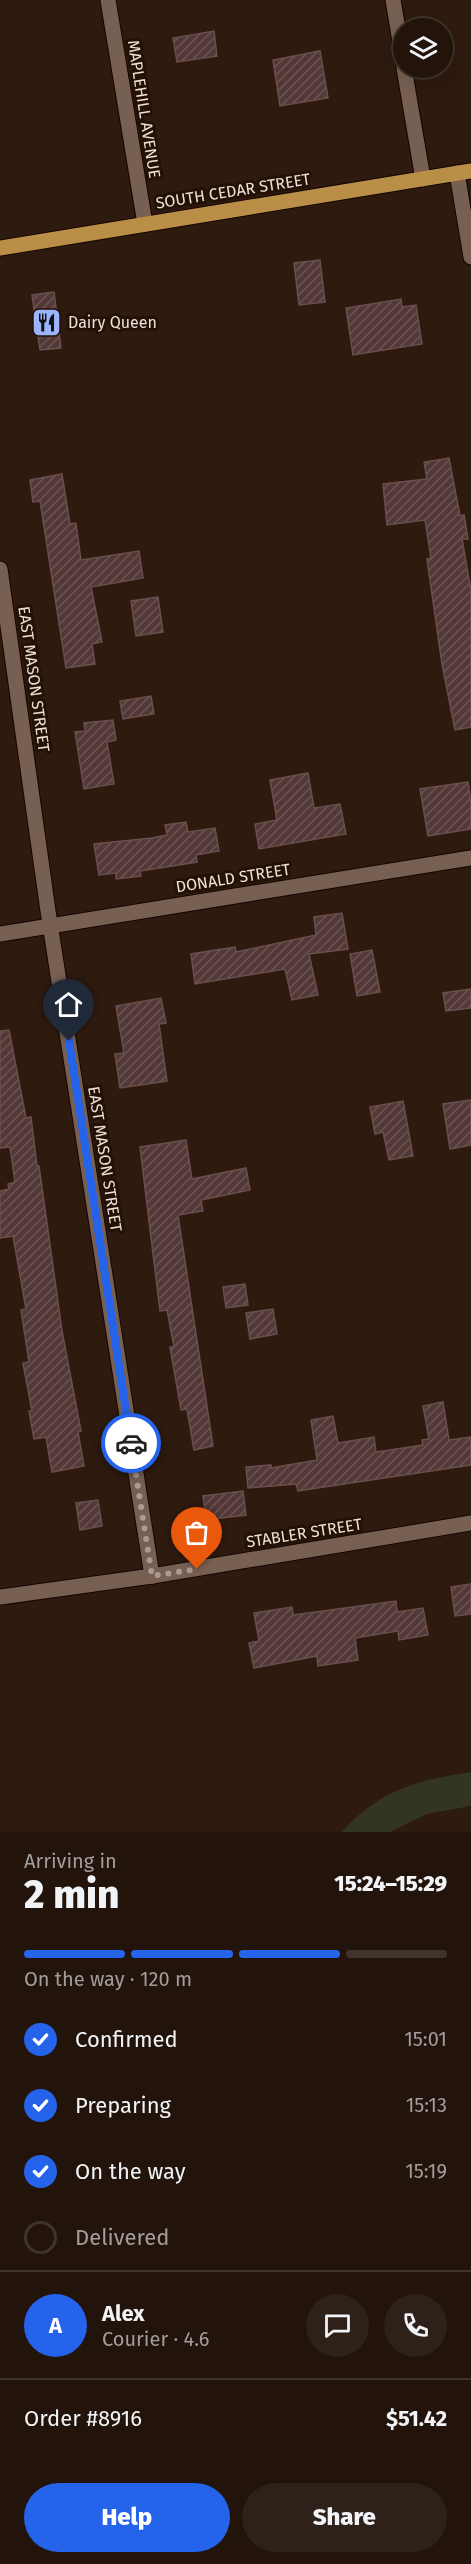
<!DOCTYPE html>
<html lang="en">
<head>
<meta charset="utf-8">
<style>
  body { margin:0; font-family:"Fira Sans",sans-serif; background:#2e2119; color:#f1f3f6; height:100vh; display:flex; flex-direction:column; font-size:22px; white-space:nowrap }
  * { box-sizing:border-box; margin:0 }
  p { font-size:20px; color:#a29e9d }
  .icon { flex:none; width:33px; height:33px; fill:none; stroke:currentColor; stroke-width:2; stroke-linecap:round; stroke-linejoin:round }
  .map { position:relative; height:1832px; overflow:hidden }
  .drawer { display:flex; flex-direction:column; background:#22140b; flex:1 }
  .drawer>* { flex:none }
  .buttons { position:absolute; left:393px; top:18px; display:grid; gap:12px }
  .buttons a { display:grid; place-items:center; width:60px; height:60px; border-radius:50%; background:#22140b; box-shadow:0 6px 24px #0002,0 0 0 2px #3f332c; font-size:30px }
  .pin { position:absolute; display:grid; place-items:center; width:51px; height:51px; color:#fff; margin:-62px -26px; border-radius:50% 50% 50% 0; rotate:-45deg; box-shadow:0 0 6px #0007 }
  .pin .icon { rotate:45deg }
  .courier { position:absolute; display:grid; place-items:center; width:60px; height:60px; margin:-30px; border:4px solid #2563eb; border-radius:50%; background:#fff; color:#222; box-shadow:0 2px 8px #0007 }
  .headline em { font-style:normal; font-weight:800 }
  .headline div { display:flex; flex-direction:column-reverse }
  .headline { display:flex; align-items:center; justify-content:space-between; height:102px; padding:0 24px }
  h1 { font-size:39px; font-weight:800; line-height:45px }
  .bar { display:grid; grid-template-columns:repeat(4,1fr); gap:9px 6px; align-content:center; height:72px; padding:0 24px }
  .bar i { height:8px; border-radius:4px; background:#3f332c }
  .bar .on { background:#2563eb }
  .bar p { grid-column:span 4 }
  .line { display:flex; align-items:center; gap:15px; padding:0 24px; border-top:2px solid #3f332c }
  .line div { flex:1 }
  .round { display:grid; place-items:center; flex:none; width:63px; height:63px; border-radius:32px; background:#2e2119 }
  ol { padding:0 24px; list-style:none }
  li { display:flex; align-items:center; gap:18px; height:66px }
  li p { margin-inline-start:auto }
  li .icon { padding:6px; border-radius:50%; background:#2563eb; color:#fff; stroke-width:4 }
  li:last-child { color:#a29e9d }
  li i { width:33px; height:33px; border:3px solid #3f332c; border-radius:50% }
  .button { display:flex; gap:12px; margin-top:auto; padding:12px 24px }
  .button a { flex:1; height:69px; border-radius:36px; background:#2563eb; color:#fff; font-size:24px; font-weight:800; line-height:69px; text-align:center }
  .button a+a { background:#2e2119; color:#f1f3f6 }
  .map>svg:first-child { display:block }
  .grass { fill:#333421 }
  .building { fill:url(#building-hatch); stroke:#6b4f4d; stroke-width:1.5 }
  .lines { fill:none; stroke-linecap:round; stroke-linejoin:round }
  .minor-casing { stroke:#150500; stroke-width:17 }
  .primary-casing { stroke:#150500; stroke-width:17 }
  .minor { stroke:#776052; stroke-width:15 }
  .primary { stroke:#b98e46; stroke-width:15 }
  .done { stroke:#ab9b92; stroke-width:6; stroke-dasharray:0 10.8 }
  .route { stroke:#2563eb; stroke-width:8 }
  .labels { text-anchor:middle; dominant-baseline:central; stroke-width:6; stroke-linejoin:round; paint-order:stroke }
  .street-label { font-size:16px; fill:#eee0d8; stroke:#241106 }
  .poi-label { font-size:16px; fill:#eee0d8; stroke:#241106; text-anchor:start }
</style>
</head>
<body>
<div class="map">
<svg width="471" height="1832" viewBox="0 0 471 1832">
  <defs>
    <pattern id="building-hatch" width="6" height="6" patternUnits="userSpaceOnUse" patternTransform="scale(1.5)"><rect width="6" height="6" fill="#523837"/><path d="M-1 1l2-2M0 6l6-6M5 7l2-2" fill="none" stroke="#6b5453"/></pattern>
  </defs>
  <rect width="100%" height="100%" fill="#2e1a0f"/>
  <!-- grass -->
  <path class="grass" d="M471,1772v34l-44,8 -37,18h-48c37,-42 76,-52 129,-60z"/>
  <!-- building -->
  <g class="building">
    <polygon points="214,31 217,56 177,62 173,38"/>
    <polygon points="320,51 328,98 280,106 273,60"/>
    <polygon points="320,260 325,302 299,305 294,263"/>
    <polygon points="54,292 61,348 40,350 32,295"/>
    <polygon points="401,299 402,307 416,305 422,344 353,355 346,308"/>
    <polygon points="449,458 460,516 464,515 468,539 462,539 471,591 471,727 455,730 442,664 427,559 431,558 425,520 387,525 383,484 427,479 424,462"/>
    <polygon points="62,474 70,524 76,523 81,560 139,551 143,578 91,587 102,642 92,644 95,664 66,668 40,501 33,502 30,480"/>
    <polygon points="158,597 163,632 136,636 131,601"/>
    <polygon points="151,696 154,714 123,719 120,701"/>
    <polygon points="113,720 116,740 107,742 114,784 84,789 75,732 85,731 84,723"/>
    <polygon points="308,773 314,808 340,804 346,834 259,849 255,824 277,820 270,780"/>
    <polygon points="468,782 471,803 471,829 428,836 420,789"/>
    <polygon points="186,822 188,832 215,828 219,851 196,855 197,862 140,871 141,876 116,879 116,873 99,875 94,844 152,838 167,835 165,825"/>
    <polygon points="342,913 348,949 309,954 318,995 292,1000 285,969 195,984 191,954 235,947 236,952 316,935 314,917"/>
    <polygon points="372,950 380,992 357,996 350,954"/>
    <polygon points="471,989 471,1008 446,1011 443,993"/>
    <polygon points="161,998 166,1023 159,1024 167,1081 120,1088 115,1054 124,1053 116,1006"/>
    <polygon points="9,1030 26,1118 31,1117 37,1166 39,1166 62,1331 81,1431 78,1432 84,1466 52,1472 46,1437 34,1439 29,1411 32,1411 23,1363 29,1362 21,1310 26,1309 13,1236 0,1238 0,1191 9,1189 8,1184 15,1182 10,1147 0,1148 0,1031"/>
    <polygon points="471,1100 471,1145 450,1149 443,1104"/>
    <polygon points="403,1101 413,1156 389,1160 383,1132 375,1134 370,1107"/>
    <polygon points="186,1140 192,1179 246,1168 250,1190 201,1200 203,1211 178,1215 213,1446 194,1450 187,1409 181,1410 170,1347 174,1347 167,1310 160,1311 140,1147"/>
    <polygon points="245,1284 248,1305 226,1308 223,1287"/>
    <polygon points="273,1309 277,1334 250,1339 246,1313"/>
    <polygon points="443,1402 449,1440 471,1437 471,1465 298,1491 296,1484 248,1488 246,1467 271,1465 271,1468 317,1460 311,1420 333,1416 338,1443 374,1437 376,1452 423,1445 422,1440 429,1439 423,1406"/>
    <polygon points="243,1491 246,1515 206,1520 203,1496"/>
    <polygon points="98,1500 102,1526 80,1530 76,1503"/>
    <polygon points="471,1584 471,1614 455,1616 451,1587"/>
    <polygon points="396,1601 397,1612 423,1608 428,1635 399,1640 398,1631 355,1638 358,1660 318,1666 317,1656 254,1668 249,1643 259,1641 254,1613 292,1607 293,1615"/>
  </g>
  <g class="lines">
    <defs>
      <g id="minor">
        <polyline points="108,0 145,224"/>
        <polyline points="393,0 404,65"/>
        <polyline points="404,68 423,179"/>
        <polyline points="457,173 471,257"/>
        <polyline points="0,569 48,911 152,1576"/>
        <polyline points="0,934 471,858"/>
        <polyline points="0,1597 152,1576 471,1523"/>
      </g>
      <polyline id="primary" points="0,248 471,171"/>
    </defs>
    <!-- minor casing -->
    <use href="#minor" class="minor-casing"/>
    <!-- primary casing -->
    <use href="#primary" class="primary-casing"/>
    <!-- minor -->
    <use href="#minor" class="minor"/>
    <!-- primary -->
    <use href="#primary" class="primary"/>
  </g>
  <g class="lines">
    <!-- done -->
    <polyline class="done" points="131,1443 152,1576 197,1569"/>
    <!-- route -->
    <polyline class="route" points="69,1041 131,1443"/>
  </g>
  <!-- icons -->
  <defs>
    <symbol id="restaurant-square" viewBox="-11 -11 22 22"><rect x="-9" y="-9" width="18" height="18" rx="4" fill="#9ab5fd" stroke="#241106"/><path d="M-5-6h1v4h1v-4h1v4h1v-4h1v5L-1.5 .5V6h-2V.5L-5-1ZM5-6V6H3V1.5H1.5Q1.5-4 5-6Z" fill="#111"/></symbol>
  </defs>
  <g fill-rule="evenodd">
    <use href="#restaurant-square" x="30" y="306" width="33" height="33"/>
  </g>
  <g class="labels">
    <!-- street labels -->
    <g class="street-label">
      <text transform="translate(144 109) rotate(81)">MAPLEHILL AVENUE</text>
      <text transform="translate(233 191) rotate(-9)">SOUTH CEDAR STREET</text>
      <text transform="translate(34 679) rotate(82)">EAST MASON STREET</text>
      <text transform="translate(233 878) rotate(-9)">DONALD STREET</text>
      <text transform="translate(105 1159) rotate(81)">EAST MASON STREET</text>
      <text transform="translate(304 1533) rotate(-9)">STABLER STREET</text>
    </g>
    <!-- poi labels -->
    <g class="poi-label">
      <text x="68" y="322">Dairy Queen</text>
    </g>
  </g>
</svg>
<div class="buttons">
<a><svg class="icon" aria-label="layers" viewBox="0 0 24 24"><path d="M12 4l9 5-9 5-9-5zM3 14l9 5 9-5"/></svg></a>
</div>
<div class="pin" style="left:197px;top:1569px;background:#ea580c"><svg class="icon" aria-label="bag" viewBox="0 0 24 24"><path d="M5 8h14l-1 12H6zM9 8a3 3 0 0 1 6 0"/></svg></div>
<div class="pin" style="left:69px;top:1041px;background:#1f2937"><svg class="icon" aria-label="home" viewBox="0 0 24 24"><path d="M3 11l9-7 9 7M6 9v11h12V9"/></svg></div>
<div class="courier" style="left:131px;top:1443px"><svg class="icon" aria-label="car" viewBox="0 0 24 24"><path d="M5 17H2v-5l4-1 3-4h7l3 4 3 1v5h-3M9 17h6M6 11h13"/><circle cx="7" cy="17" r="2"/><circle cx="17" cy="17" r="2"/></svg></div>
</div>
<section class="drawer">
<div class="headline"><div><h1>2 min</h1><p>Arriving in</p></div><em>15:24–15:29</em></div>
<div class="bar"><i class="on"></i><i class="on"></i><i class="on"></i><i></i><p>On the way · 120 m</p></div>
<ol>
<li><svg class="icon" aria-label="check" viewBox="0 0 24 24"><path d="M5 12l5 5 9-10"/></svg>Confirmed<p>15:01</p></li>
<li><svg class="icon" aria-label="check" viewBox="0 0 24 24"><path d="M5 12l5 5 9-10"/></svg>Preparing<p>15:13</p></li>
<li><svg class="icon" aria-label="check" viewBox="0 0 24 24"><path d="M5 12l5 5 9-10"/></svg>On the way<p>15:19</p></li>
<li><i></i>Delivered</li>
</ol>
<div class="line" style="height:108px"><b class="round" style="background:#2563eb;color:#fff">A</b><div><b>Alex</b><p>Courier · 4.6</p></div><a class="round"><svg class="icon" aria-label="chat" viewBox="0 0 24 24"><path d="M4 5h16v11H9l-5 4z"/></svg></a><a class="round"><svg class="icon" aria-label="phone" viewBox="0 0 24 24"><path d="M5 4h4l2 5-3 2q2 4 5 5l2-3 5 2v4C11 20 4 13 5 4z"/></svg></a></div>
<div class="line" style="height:78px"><div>Order #8916</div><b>$51.42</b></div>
<div class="button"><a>Help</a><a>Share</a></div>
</section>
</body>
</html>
